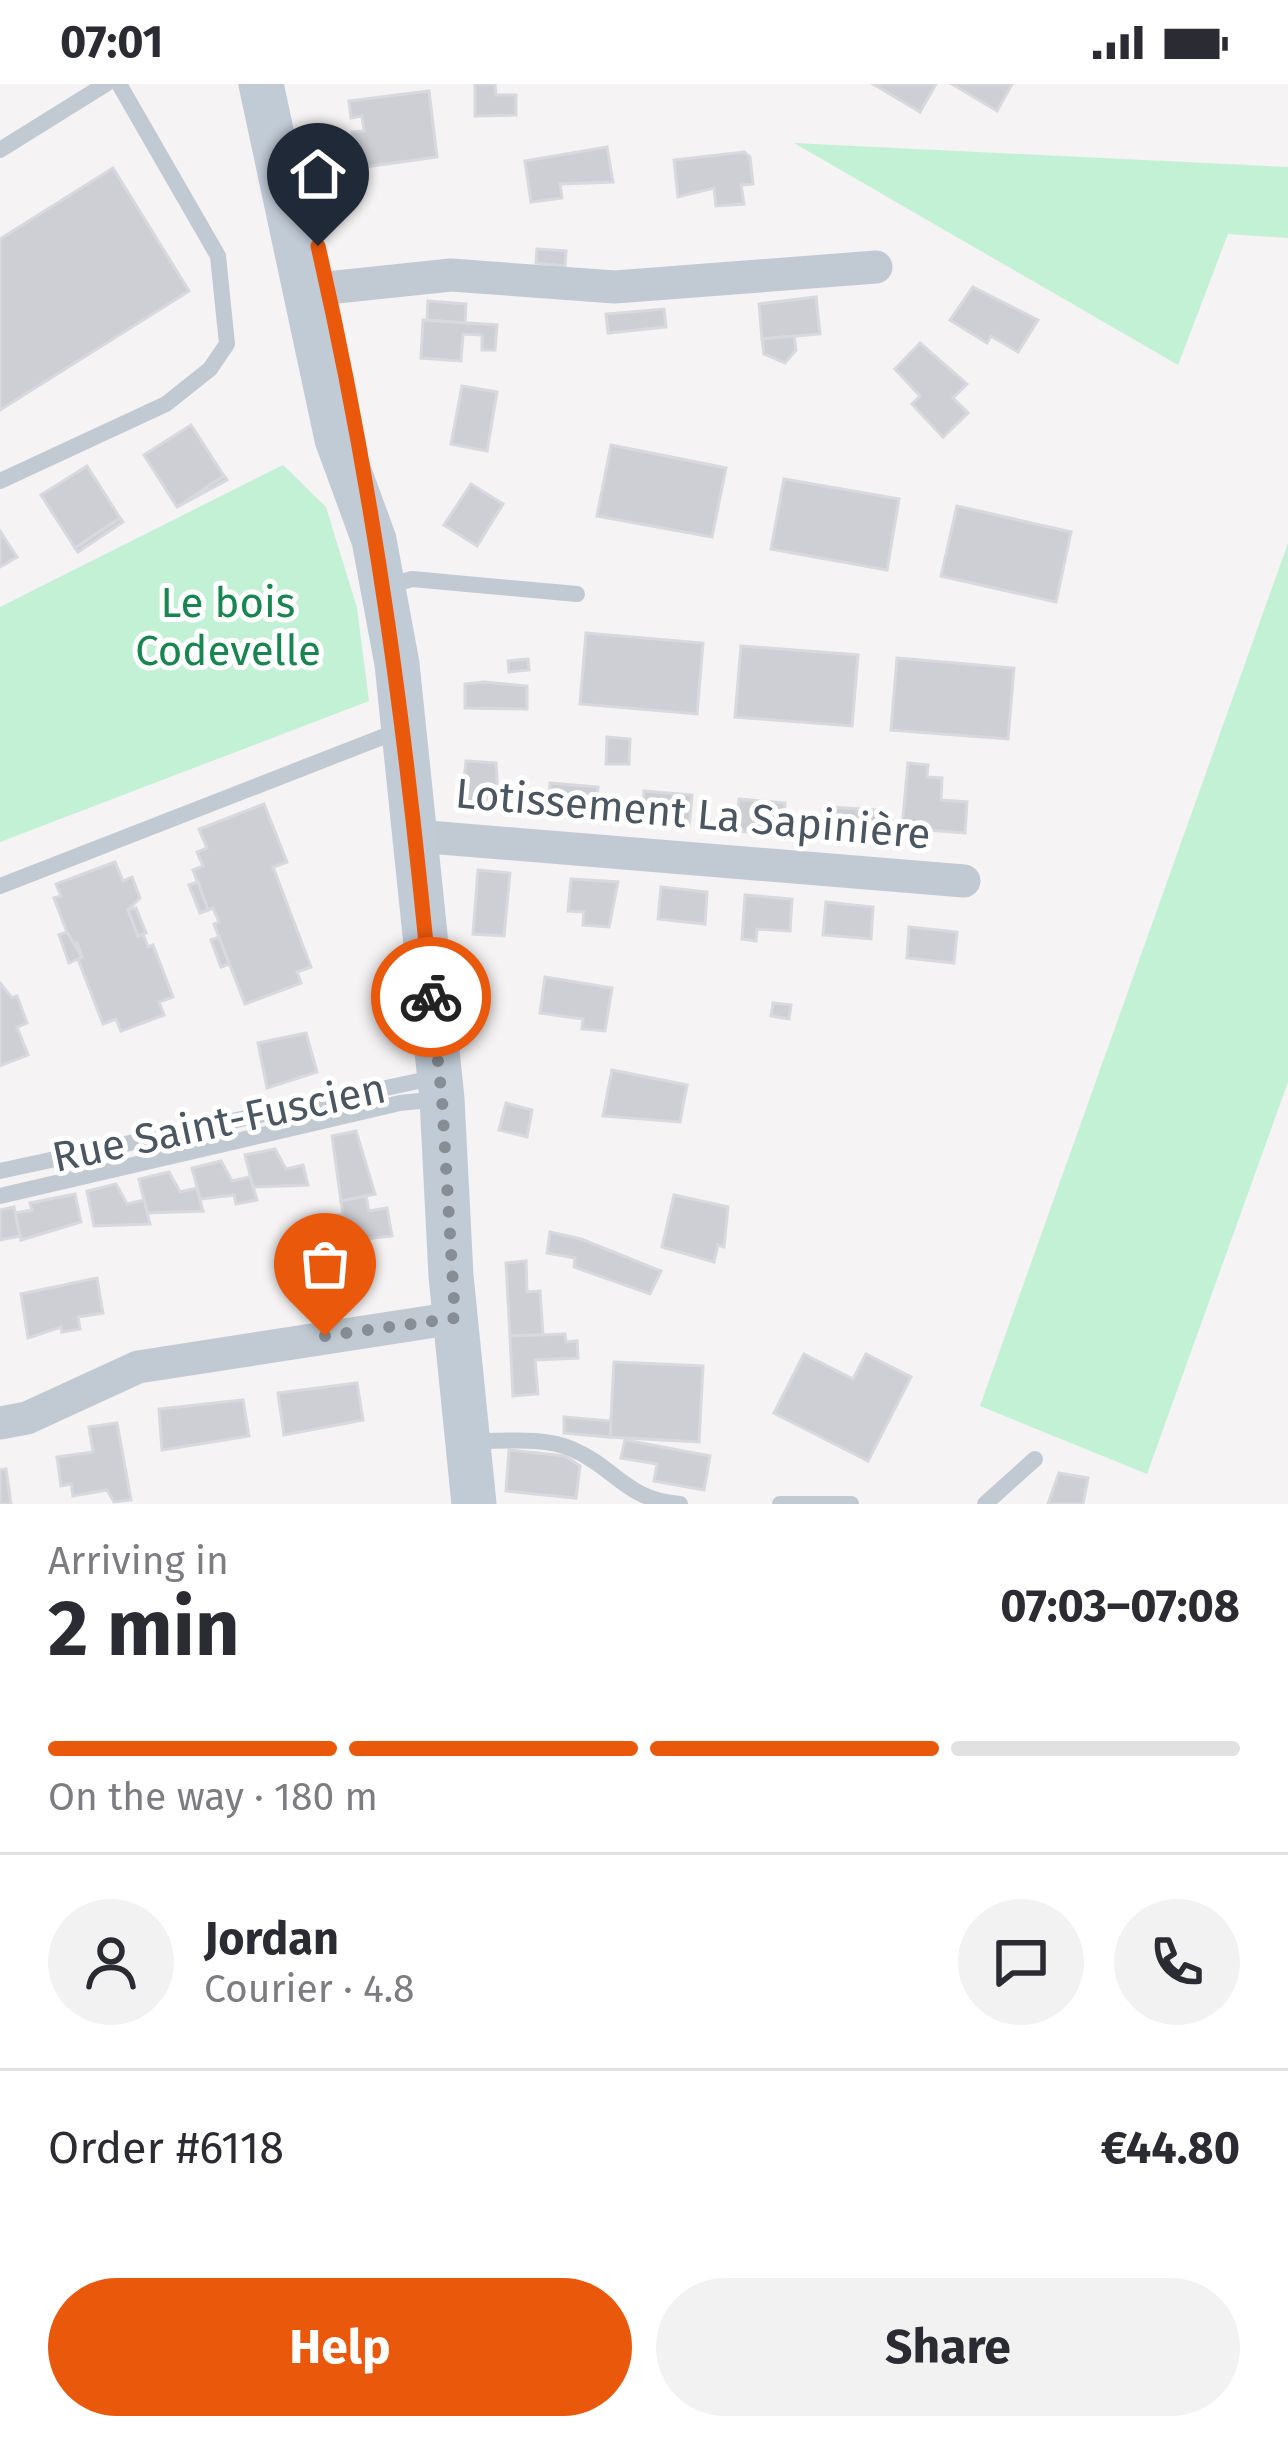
<!DOCTYPE html>
<html lang="en">
<head>
<meta charset="utf-8">
<style>
  body { margin:0; font-family:"Fira Sans",sans-serif; background:#f2f2f3; color:#2b2b33; height:100vh; display:flex; flex-direction:column; font-size:45px; white-space:nowrap }
  * { box-sizing:border-box; margin:0 }
  p { font-size:39px; color:#7c7c81 }
  .icon { flex:none; width:66px; height:66px; fill:none; stroke:currentColor; stroke-width:2; stroke-linecap:round; stroke-linejoin:round }
  .map { position:relative; height:1420px; overflow:hidden }
  .drawer { display:flex; flex-direction:column; background:#fff; flex:1 }
  .drawer>* { flex:none }
  .pin { position:absolute; display:grid; place-items:center; width:102px; height:102px; color:#fff; margin:-123px -51px; border-radius:50% 50% 50% 0; rotate:-45deg; box-shadow:0 0 12px #0007 }
  .pin .icon { rotate:45deg }
  .courier { position:absolute; display:grid; place-items:center; width:120px; height:120px; margin:-60px; border:9px solid #ea580c; border-radius:50%; background:#fff; color:#222; box-shadow:0 3px 15px #0007 }
  .overview em { font-style:normal; font-weight:700 }
  .overview div { display:flex; flex-direction:column-reverse }
  .overview { display:flex; align-items:center; justify-content:space-between; height:204px; padding:0 48px }
  h1 { font-size:78px; font-weight:700; line-height:90px }
  .bar { display:grid; grid-template-columns:repeat(4,1fr); gap:18px 12px; align-content:center; height:144px; padding:0 48px }
  .bar i { height:15px; border-radius:9px; background:#e1e1e2 }
  .bar .on { background:#ea580c }
  .bar p { grid-column:span 4 }
  .line { display:flex; align-items:center; gap:30px; padding:0 48px; border-top:3px solid #e1e1e2 }
  .line div { flex:1 }
  .round { display:grid; place-items:center; flex:none; width:126px; height:126px; border-radius:63px; background:#f2f2f3 }
  .primary-button { display:flex; gap:24px; margin-top:auto; padding:24px 48px }
  .primary-button a { flex:1; height:138px; border-radius:72px; background:#ea580c; color:#fff; font-size:48px; font-weight:700; line-height:138px; text-align:center }
  .primary-button a+a { background:#f2f2f3; color:#2b2b33 }
  .status { display:flex; justify-content:space-between; align-items:center; height:84px; padding:0 60px; background:#fff; direction:ltr }
  .status svg { height:33px; fill:currentColor }
  .map>svg:first-child { display:block }
  .green { fill:#c3f1d5 }
  .building { fill:#cdcfd5; stroke:#d7d9de; stroke-width:3 }
  .lines { fill:none; stroke-linecap:round; stroke-linejoin:round }
  .service { stroke:#c1cad2; stroke-width:16 }
  .minor { stroke:#c1cad2; stroke-width:33 }
  .secondary { stroke:#c1cbd6; stroke-width:45 }
  .done { stroke:#868d94; stroke-width:12; stroke-dasharray:0 21.6 }
  .route { stroke:#ea580c; stroke-width:15 }
  .labels { text-anchor:middle; dominant-baseline:central; stroke-width:10; stroke-linejoin:round; paint-order:stroke }
  .park-label { font-size:42px; fill:#17864f; stroke:#fff }
  .street-label { font-size:42px; fill:#4a5661; stroke:#fff }
</style>
</head>
<body>
<div class="status"><b>07:01</b><svg viewBox="0 0 49 12"><path d="M0 12V9h3v3zM5 12V6h3v6zM10 12V3h3v9zM15 12V0h3v12zM26 1h20v11H26zM47 4h2v5h-2z"/></svg></div>
<div class="map">
<svg width="1288" height="1420" viewBox="0 0 1288 1420">
  <rect width="100%" height="100%" fill="#f5f3f3"/>
  <!-- green -->
  <g class="green">
    <polygon points="794,59 1288,83 1288,154 1228,150 1178,281"/>
    <polygon points="283,381 326,423 357,524 369,617 0,758 0,523"/>
    <polygon points="1288,459 1288,998 1147,1390 980,1322"/>
  </g>
  <!-- building -->
  <g class="building">
    <polygon points="475,0 495,0 496,11 516,11 516,31 475,32"/>
    <polygon points="873,0 936,0 920,28"/>
    <polygon points="952,0 1012,0 997,27"/>
    <polygon points="429,7 437,73 357,84 352,48 364,47 362,32 351,34 349,17"/>
    <polygon points="607,63 613,98 560,100 562,114 531,118 525,77"/>
    <polygon points="744,68 750,73 753,100 741,101 744,120 716,122 714,104 678,113 674,76"/>
    <polygon points="113,84 189,207 0,326 0,155"/>
    <polygon points="537,165 566,167 565,182 536,179"/>
    <polygon points="973,203 1038,236 1018,268 991,252 987,259 950,236"/>
    <polygon points="816,213 820,250 762,255 759,220"/>
    <polygon points="428,217 466,220 465,239 427,236"/>
    <polygon points="664,225 666,243 608,249 606,230"/>
    <polygon points="423,236 497,241 495,266 482,266 482,251 463,250 461,277 421,274"/>
    <polygon points="794,252 796,266 785,279 764,270 762,255"/>
    <polygon points="920,259 967,300 953,314 968,329 943,353 912,320 920,312 895,285"/>
    <polygon points="462,302 497,308 487,367 451,360"/>
    <polygon points="191,341 224,392 177,423 144,371"/>
    <polygon points="611,361 726,384 712,453 597,432"/>
    <polygon points="87,382 120,434 75,464 41,411"/>
    <polygon points="224,392 227,396 177,423"/>
    <polygon points="784,395 899,415 887,486 771,465"/>
    <polygon points="471,400 503,420 477,462 444,441"/>
    <polygon points="957,422 1071,448 1056,518 941,492"/>
    <polygon points="120,434 123,438 78,468 75,464"/>
    <polygon points="0,447 17,473 0,483"/>
    <polygon points="586,549 703,559 697,630 580,620"/>
    <polygon points="741,562 858,571 852,642 735,633"/>
    <polygon points="897,574 1014,584 1008,655 891,646"/>
    <polygon points="528,575 529,586 509,588 508,577"/>
    <polygon points="484,598 527,602 527,625 465,624 465,600"/>
    <polygon points="607,653 630,655 629,680 606,680"/>
    <polygon points="466,677 496,679 498,711 493,711 492,726 461,724"/>
    <polygon points="908,679 928,681 927,693 942,694 941,716 967,718 965,749 902,744"/>
    <polygon points="550,699 598,703 595,734 548,732"/>
    <polygon points="644,707 692,711 689,743 643,739"/>
    <polygon points="739,715 785,719 783,751 736,747"/>
    <polygon points="264,720 287,778 273,783 311,883 297,888 301,899 245,920 214,840 219,838 213,824 208,826 193,786 203,782 197,768 207,764 199,745"/>
    <polygon points="829,723 877,726 875,758 828,754"/>
    <polygon points="115,778 123,797 132,793 140,814 128,826 138,852 143,850 148,863 153,861 173,913 159,918 164,931 121,947 116,935 103,940 78,875 82,873 77,859 72,861 54,814 61,812 56,800"/>
    <polygon points="478,786 510,789 504,852 473,850"/>
    <polygon points="571,795 618,798 609,843 583,841 584,828 568,827"/>
    <polygon points="198,798 208,826 200,829 189,801"/>
    <polygon points="661,803 707,808 705,840 658,835"/>
    <polygon points="745,811 792,815 790,847 757,845 756,857 742,855"/>
    <polygon points="826,818 873,823 871,855 823,851"/>
    <polygon points="136,824 146,849 138,852 128,826"/>
    <polygon points="909,843 957,848 954,879 907,874"/>
    <polygon points="67,848 82,873 69,879 59,851"/>
    <polygon points="219,853 229,880 221,883 211,856"/>
    <polygon points="545,893 612,904 605,947 582,945 583,935 540,929"/>
    <polygon points="0,899 12,914 17,912 27,939 17,943 28,971 0,982"/>
    <polygon points="773,919 791,921 789,935 771,932"/>
    <polygon points="306,949 317,988 267,1004 258,959"/>
    <polygon points="612,986 687,1001 680,1038 603,1032"/>
    <polygon points="506,1019 532,1026 527,1053 499,1046"/>
    <polygon points="356,1047 375,1110 341,1117 332,1052"/>
    <polygon points="275,1065 286,1085 303,1081 308,1101 253,1103 245,1071"/>
    <polygon points="221,1077 232,1097 250,1093 257,1116 236,1120 234,1111 200,1115 192,1084"/>
    <polygon points="169,1088 180,1108 197,1104 203,1127 147,1129 139,1095"/>
    <polygon points="116,1100 127,1120 144,1116 150,1140 94,1142 87,1107"/>
    <polygon points="75,1110 81,1138 21,1156 15,1129 32,1126 30,1119"/>
    <polygon points="674,1111 728,1123 724,1163 718,1161 714,1178 662,1163"/>
    <polygon points="366,1112 369,1127 387,1124 392,1152 364,1155 367,1170 336,1176 332,1161 314,1165 309,1137 343,1130 341,1117"/>
    <polygon points="14,1123 20,1152 0,1156 0,1126"/>
    <polygon points="550,1148 581,1155 661,1187 650,1210 574,1183 575,1174 547,1169"/>
    <polygon points="526,1177 527,1208 540,1207 543,1251 510,1252 506,1179"/>
    <polygon points="97,1194 103,1229 78,1233 80,1245 62,1248 61,1243 28,1254 21,1210"/>
    <polygon points="565,1250 566,1258 577,1257 578,1274 535,1276 538,1310 513,1312 510,1252"/>
    <polygon points="804,1270 853,1295 866,1270 911,1293 868,1377 774,1329"/>
    <polygon points="614,1278 703,1282 699,1358 610,1353"/>
    <polygon points="357,1299 363,1336 284,1351 278,1309"/>
    <polygon points="243,1316 249,1352 162,1366 159,1325"/>
    <polygon points="564,1333 611,1337 610,1353 564,1349"/>
    <polygon points="117,1339 131,1416 114,1418 107,1406 73,1412 71,1400 61,1402 57,1373 93,1368 89,1343"/>
    <polygon points="625,1356 710,1372 704,1406 654,1397 657,1380 621,1374"/>
    <polygon points="509,1366 565,1372 580,1382 576,1414 506,1407"/>
    <polygon points="6,1385 11,1420 0,1420 0,1386"/>
    <polygon points="1059,1389 1088,1394 1083,1420 1048,1420"/>
  </g>
  <g class="lines">
    <!-- service -->
    <g class="service">
      <polyline points="0,66 106,0"/>
      <polyline points="0,397 166,320 210,285 227,260 218,172 119,0"/>
      <polyline points="384,503 412,495 577,510"/>
      <polyline points="0,802 403,645"/>
      <polyline points="0,1087 437,993"/>
      <polyline points="0,1112 400,1019 438,1015"/>
      <path d="M468,1357c32,1 74,-5 104,8 44,19 54,51 108,55"/>
      <polyline points="780,1420 851,1420"/>
      <polyline points="985,1420 1035,1375"/>
    </g>
    <!-- minor -->
    <g class="minor">
      <polyline points="308,206 451,191 615,203 876,183"/>
      <polyline points="416,752 964,797"/>
      <polyline points="0,1339 27,1334 138,1283 455,1234"/>
    </g>
    <!-- secondary -->
    <polyline class="secondary" points="261,0 337,355 374,456 397,580 442,1015 451,1192 474,1420"/>
  </g>
  <g class="lines">
    <!-- done -->
    <polyline class="done" points="325,1252 455,1234 442,1015 431,913"/>
    <!-- route -->
    <path class="route" d="M318,162c57,248 90,498 113,751"/>
  </g>
  <g class="labels">
    <!-- park labels -->
    <g class="park-label">
      <text x="228" y="519">Le bois<tspan x="228" dy="48">Codevelle</tspan></text>
    </g>
    <!-- street labels -->
    <g class="street-label">
      <text transform="translate(693 730) rotate(5)">Lotissement La Sapinière</text>
      <text transform="translate(219 1039) rotate(-12)">Rue Saint-Fuscien</text>
    </g>
  </g>
</svg>
<div class="pin" style="left:325px;top:1252px;background:#ea580c"><svg class="icon" aria-label="bag" viewBox="0 0 24 24"><path d="M5 8h14l-1 12H6zM9 8a3 3 0 0 1 6 0"/></svg></div>
<div class="pin" style="left:318px;top:162px;background:#1f2937"><svg class="icon" aria-label="home" viewBox="0 0 24 24"><path d="M3 11l9-7 9 7M6 9v11h12V9"/></svg></div>
<div class="courier" style="left:431px;top:913px"><svg class="icon" aria-label="bike" viewBox="0 0 24 24"><circle cx="6" cy="16" r="4"/><circle cx="18" cy="16" r="4"/><path d="M6 16l4-8h5l3 8M10 8l3 8H6M13 5h3"/></svg></div>
</div>
<section class="drawer">
<div class="overview"><div><h1>2 min</h1><p>Arriving in</p></div><em>07:03–07:08</em></div>
<div class="bar"><i class="on"></i><i class="on"></i><i class="on"></i><i></i><p>On the way · 180 m</p></div>
<div class="line" style="height:216px"><a class="round"><svg class="icon" aria-label="person" viewBox="0 0 24 24"><circle cx="12" cy="8" r="4"/><path d="M4 21q1-7 8-7t8 7"/></svg></a><div><b>Jordan</b><p>Courier · 4.8</p></div><a class="round"><svg class="icon" aria-label="chat" viewBox="0 0 24 24"><path d="M4 5h16v11H9l-5 4z"/></svg></a><a class="round"><svg class="icon" aria-label="phone" viewBox="0 0 24 24"><path d="M5 4h4l2 5-3 2q2 4 5 5l2-3 5 2v4C11 20 4 13 5 4z"/></svg></a></div>
<div class="line" style="height:156px"><div>Order #6118</div><b>€44.80</b></div>
<div class="primary-button"><a>Help</a><a>Share</a></div>
</section>
</body>
</html>
